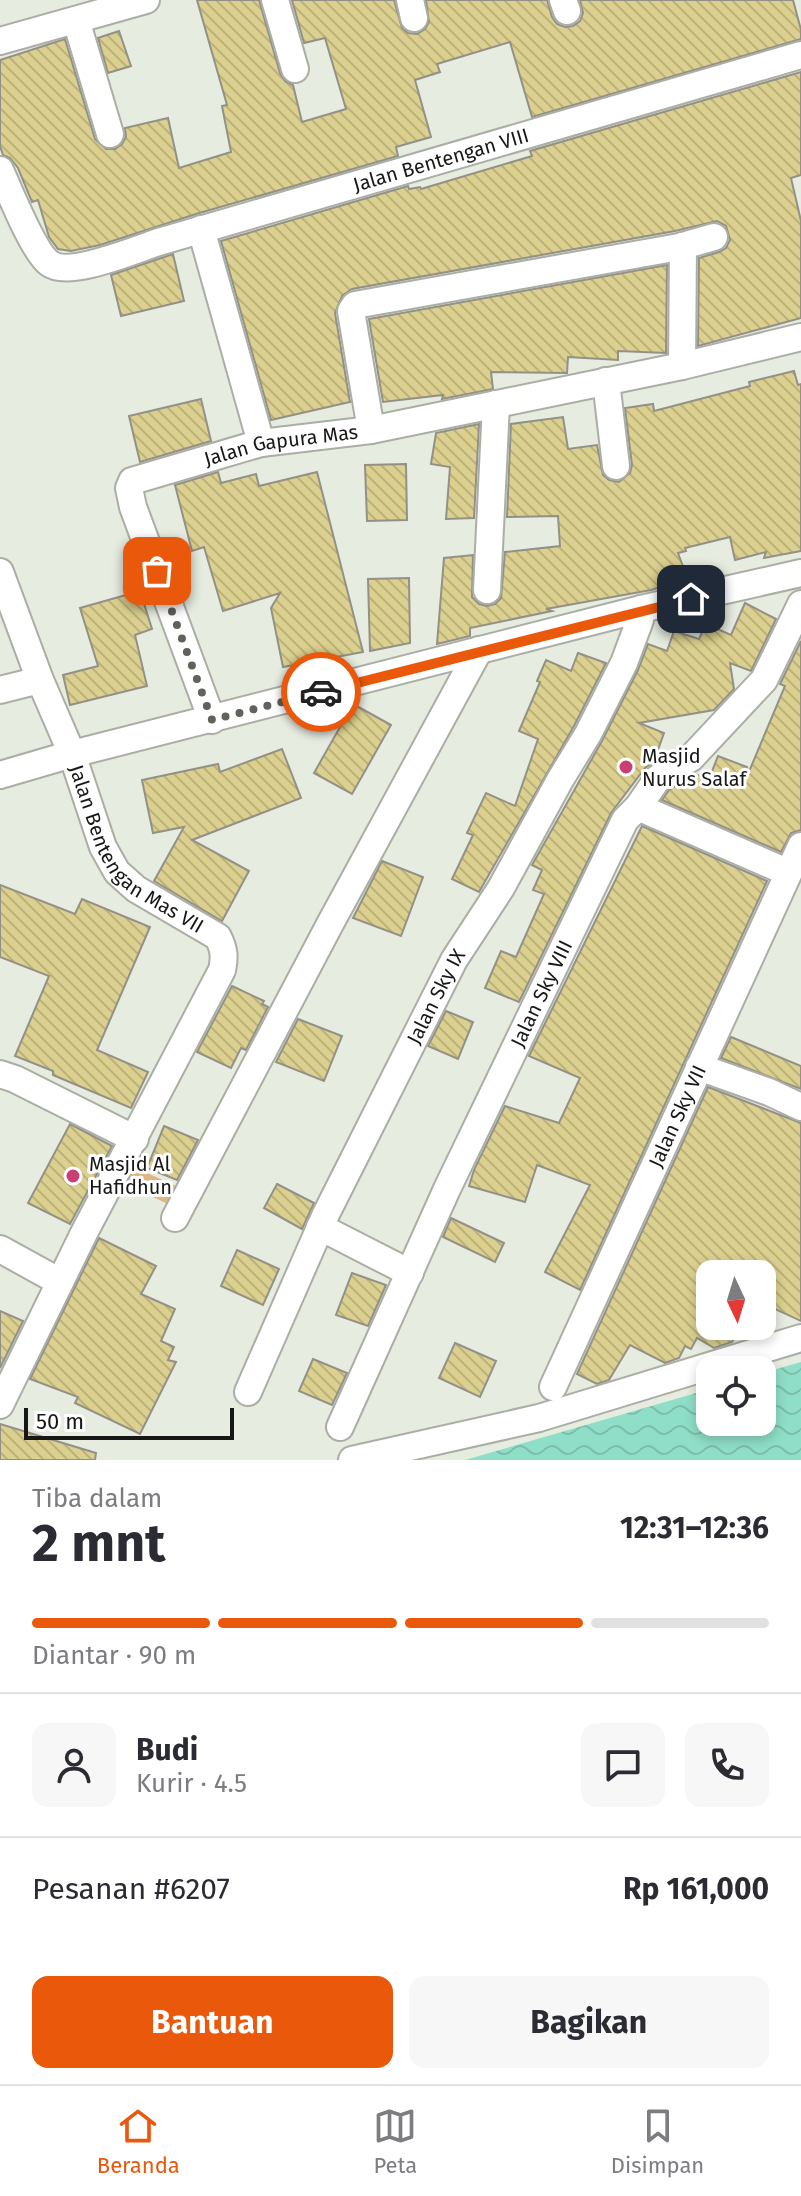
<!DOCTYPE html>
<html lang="id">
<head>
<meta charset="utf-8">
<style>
  body { margin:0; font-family:"Fira Sans",sans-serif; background:#f7f7f7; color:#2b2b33; height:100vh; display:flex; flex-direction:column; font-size:30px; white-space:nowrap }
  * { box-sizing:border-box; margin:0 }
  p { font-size:26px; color:#7c7c81 }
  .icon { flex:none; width:44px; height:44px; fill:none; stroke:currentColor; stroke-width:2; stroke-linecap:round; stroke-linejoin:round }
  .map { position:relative; height:1460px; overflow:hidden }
  .side { display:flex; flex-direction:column; background:#fff; flex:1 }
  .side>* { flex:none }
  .needle { width:52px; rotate:176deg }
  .fabs { position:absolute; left:696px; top:1260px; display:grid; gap:16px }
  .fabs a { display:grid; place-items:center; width:80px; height:80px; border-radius:16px; background:#fff; box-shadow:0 4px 12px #0003; font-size:40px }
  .scale { position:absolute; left:24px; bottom:20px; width:210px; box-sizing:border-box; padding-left:8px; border:4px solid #171815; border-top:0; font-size:22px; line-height:28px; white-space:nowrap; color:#171815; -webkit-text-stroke:6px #fff; paint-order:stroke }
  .pin { position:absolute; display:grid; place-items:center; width:68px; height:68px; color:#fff; margin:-34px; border-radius:16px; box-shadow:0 4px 12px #0006 }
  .courier { position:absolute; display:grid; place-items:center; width:80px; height:80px; margin:-40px; border:6px solid #ea580c; border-radius:50%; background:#fff; color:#222; box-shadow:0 2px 10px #0007 }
  .headline em { font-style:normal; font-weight:700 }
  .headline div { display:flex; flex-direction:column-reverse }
  .headline { display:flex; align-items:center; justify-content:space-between; height:136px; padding:0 32px }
  h1 { font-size:52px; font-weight:700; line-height:60px }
  .bar { display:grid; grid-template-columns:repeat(4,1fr); gap:12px 8px; align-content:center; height:96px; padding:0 32px }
  .bar i { height:10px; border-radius:6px; background:#e1e1e2 }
  .bar .active { background:#ea580c }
  .bar p { grid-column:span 4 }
  .line { display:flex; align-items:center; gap:20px; padding:0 32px; border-top:2px solid #e1e1e2 }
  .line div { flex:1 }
  .round { display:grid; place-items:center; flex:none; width:84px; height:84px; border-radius:16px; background:#f7f7f7 }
  .action { display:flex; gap:16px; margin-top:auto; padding:16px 32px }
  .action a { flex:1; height:92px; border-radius:16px; background:#ea580c; color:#fff; font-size:32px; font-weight:700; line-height:92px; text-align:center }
  .action a+a { background:#f7f7f7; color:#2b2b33 }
  .menu { display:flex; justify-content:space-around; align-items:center; height:112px; border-top:2px solid #e1e1e2; background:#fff; font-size:22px; color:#7c7c81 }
  .menu a { display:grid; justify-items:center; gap:4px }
  .menu .active { color:#ea580c }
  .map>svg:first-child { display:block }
  .green { fill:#deb780 }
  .water { fill:url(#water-waves) }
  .building { fill:url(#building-back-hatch); stroke:#939187; stroke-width:2 }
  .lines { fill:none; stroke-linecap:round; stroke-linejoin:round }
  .street-casing { stroke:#aaaea4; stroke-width:30 }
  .street { stroke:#fff; stroke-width:26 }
  .done { stroke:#60625c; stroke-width:8; stroke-dasharray:0 14.4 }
  .route { stroke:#ea580c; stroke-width:10 }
  .poi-dot { fill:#ca3f73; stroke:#fff; stroke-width:3 }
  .labels { text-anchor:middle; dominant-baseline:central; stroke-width:6; stroke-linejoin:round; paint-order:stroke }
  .street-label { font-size:20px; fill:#171815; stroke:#fff }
  .poi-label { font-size:20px; fill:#171815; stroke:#fff; text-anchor:start }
</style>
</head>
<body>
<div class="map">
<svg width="801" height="1460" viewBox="0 0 801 1460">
  <defs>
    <pattern id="water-waves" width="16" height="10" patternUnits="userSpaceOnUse" patternTransform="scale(2)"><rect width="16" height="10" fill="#8fdec7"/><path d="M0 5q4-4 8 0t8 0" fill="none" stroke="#7bbeaa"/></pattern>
    <pattern id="building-back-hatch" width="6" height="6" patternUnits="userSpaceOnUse" patternTransform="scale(2)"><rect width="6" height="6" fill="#dbd08f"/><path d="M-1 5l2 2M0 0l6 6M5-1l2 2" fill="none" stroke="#bbb27a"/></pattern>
  </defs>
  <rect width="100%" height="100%" fill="#e7ece1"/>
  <!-- green -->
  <polygon class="green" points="134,1167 178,1187 170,1205 126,1184"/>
  <!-- water -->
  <polygon class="water" points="801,1362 801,1460 465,1460 710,1389 710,1422 762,1422 762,1373"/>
  <!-- building -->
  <g class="building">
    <polygon points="197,0 259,0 280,73 285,81 293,85 302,122 346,109 325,38 304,43 292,0 394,0 402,28 408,33 417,34 425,29 429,22 426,0 547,0 552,17 557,24 565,27 573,26 580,21 583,13 580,0 793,0 801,30 801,39 532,117 510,42 437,64 440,72 415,80 431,137 396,147 398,156 196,214 100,245 71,251 58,249 49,237 38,200 32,202 18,168 10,158 3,155 0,146 0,60 65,39 95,139 106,149 115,149 122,144 126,137 125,128 168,118 179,168 231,152 222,106 227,105"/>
    <polygon points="119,31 131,66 108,73 98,38"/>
    <polygon points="801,72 801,175 791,178 801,221 801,318 698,346 699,258 719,252 726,248 730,240 726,226 717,221 675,231 352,289 342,296 335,313 350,402 271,420 221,241 408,186 409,189 420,187 421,189 532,156 530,151"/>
    <polygon points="173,254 184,301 121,316 111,275"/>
    <polygon points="667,265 666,353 618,351 618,360 568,357 567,373 491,372 493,389 442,399 443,395 383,402 369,319"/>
    <polygon points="794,371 798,385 801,384 801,551 764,558 766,552 735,560 730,537 685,548 686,551 678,553 685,572 678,574 687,578 651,590 546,609 552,611 470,628 470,636 437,644 444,558 473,555 472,597 479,604 487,606 495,604 501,598 505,552 560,546 558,516 507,517 511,424 563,417 568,449 597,445 603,475 609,480 619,482 630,473 632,465 625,408 653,404 654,411 750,386 749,382"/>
    <polygon points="201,399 211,441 140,462 129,416"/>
    <polygon points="479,424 474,518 446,519 450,467 431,464 436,433"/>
    <polygon points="406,464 407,520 367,521 365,465"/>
    <polygon points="218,472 221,483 256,474 259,486 317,472 363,652 283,667 271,608 280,593 223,611 204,547 192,551 175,485"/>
    <polygon points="409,578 410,643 370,651 368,579"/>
    <polygon points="140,591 152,629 135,635 147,686 70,705 63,675 98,666 80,608"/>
    <polygon points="745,603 776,619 751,671 730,663 734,689 714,710 639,723 664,733 655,758 658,759 645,768 611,813 519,1002 485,988 501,951 516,957 544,894 533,890 542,870 532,865 602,741 638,670 648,644 667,651 674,631 699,639 706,624 731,635"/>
    <polygon points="801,641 801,830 791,833 781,852 662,800 669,790 695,774 709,779 718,756 747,767 748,774 785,686 780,684"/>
    <polygon points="578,653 606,663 574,726 479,892 452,879 473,835 467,833 486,793 515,806 538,739 519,731 540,682 537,681 546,660 571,671"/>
    <polygon points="353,704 391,725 352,794 314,773"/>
    <polygon points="282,749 301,798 192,840 249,871 222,921 154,881 184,827 153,833 142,780 218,764 220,772"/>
    <polygon points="642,826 767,881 580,1290 545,1272 590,1185 537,1165 525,1202 469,1186 474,1170 505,1106 559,1123 580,1078 529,1056"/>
    <polygon points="382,861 423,877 401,936 353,918"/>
    <polygon points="0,885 75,914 82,899 150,927 97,1050 148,1072 131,1108 53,1075 53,1071 15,1056 49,976 0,957"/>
    <polygon points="232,986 264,1001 262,1004 268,1007 246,1050 241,1048 231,1068 197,1052"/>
    <polygon points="446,1011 473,1022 458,1059 428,1046"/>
    <polygon points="298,1019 342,1036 324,1081 276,1062"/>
    <polygon points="731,1037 801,1066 801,1089 721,1058"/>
    <polygon points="708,1087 801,1123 801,1321 762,1303 762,1274 710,1274 710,1326 732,1326 739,1330 732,1342 714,1348 697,1338 691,1349 685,1346 679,1358 665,1363 630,1345 609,1380 597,1384 577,1374"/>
    <polygon points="70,1124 112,1146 70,1224 28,1203"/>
    <polygon points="164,1126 198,1140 177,1180 147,1168"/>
    <polygon points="277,1184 314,1203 302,1229 264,1208"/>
    <polygon points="451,1218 504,1243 495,1262 443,1237"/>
    <polygon points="99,1238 156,1266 141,1294 175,1309 161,1341 174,1347 168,1360 176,1362 140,1434 75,1403 78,1397 30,1379"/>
    <polygon points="237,1250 279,1269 263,1305 221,1286"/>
    <polygon points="352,1273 386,1285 368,1326 336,1315"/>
    <polygon points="0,1311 23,1321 0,1368"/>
    <polygon points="455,1343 496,1361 480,1397 439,1378"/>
    <polygon points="313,1359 347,1373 332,1405 299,1391"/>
    <polygon points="0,1424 96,1453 95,1460 0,1460"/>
  </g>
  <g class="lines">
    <defs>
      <g id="street">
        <polyline points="275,0 295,69"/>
        <polyline points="410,0 414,18"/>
        <polyline points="563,0 567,11"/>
        <polyline points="76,20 110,134"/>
        <polyline points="0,41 146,0"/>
        <path id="s1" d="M0,170c9,20 33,81 49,93 20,16 89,-15 113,-22l639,-186"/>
        <polyline points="201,229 261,443"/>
        <polyline points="682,366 683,246"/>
        <polyline points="606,381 616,466"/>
        <polyline points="371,430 351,311 355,305 679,247 714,237"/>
        <path id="s2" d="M0,572l40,108 32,74 31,93 14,25 19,17 82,48c6,12 7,20 4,33l-138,263 -84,172"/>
        <polyline points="487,590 496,404"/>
        <polyline points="0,690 40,680"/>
        <path id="s3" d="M212,720l-79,-213 -4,-19 3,-7 129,-38 110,-13 311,-64 119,-29"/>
        <polyline points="0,775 72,754 641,609 801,573"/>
        <polyline points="638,807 787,872"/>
        <polyline points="699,1067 769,1092 801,1107"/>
        <polyline points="0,1074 15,1079 135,1139"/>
        <polyline points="175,1218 330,924 479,650"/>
        <polyline points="320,1227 410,1273"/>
        <polyline points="0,1249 60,1282"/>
        <path id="s4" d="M553,1387l248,-541"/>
        <path id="s5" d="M248,1392l78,-178 128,-254 47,-72 59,-108 28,-46 36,-71 16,-43 1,-11"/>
        <path id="s6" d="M340,1427l107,-238 178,-369 13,-13 20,-29 33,-20 73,-78 37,-76"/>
        <polyline points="352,1460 539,1418 801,1338"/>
      </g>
    </defs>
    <!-- street casing -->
    <use href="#street" class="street-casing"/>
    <!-- street -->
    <use href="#street" class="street"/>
  </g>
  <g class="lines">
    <!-- done -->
    <polyline class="done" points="157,571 212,720 321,692"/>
    <!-- route -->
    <polyline class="route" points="321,692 691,599"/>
  </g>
  <!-- markers -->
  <g class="poi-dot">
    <circle cx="626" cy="767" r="8"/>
    <circle cx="73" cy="1176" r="8"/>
  </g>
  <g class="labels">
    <!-- street labels -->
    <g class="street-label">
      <text stroke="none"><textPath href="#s1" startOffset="514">Jalan Bentengan VIII</textPath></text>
      <text stroke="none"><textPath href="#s3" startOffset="408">Jalan Gapura Mas</textPath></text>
      <text stroke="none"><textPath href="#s2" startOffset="316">Jalan Bentengan Mas VII</textPath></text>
      <text stroke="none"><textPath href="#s6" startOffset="478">Jalan Sky VIII</textPath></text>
      <text stroke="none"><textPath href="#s5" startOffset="438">Jalan Sky IX</textPath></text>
      <text stroke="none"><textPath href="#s4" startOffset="298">Jalan Sky VII</textPath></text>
    </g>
    <!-- poi labels -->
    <g class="poi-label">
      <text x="642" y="756">Masjid<tspan x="642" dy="23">Nurus Salaf</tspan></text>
      <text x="89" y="1164">Masjid Al<tspan x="89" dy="23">Hafidhun</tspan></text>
    </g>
  </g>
</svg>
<div class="fabs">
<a><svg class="needle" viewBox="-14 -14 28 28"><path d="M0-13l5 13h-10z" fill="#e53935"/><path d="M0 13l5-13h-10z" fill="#7c7c81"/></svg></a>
<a><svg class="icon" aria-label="locate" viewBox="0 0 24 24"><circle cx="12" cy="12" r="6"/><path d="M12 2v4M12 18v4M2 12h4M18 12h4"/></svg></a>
</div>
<div class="scale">50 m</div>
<div class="pin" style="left:157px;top:571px;background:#ea580c"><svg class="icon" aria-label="bag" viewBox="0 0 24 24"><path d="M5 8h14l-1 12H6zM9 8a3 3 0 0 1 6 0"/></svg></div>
<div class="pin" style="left:691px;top:599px;background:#1f2937"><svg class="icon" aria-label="home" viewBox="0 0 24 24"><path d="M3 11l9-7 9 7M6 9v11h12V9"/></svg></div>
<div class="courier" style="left:321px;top:692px"><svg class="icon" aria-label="car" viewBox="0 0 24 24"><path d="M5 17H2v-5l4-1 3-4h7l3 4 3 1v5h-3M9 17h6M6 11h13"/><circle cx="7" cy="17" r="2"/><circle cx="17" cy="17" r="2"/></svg></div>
</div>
<section class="side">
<div class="headline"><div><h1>2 mnt</h1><p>Tiba dalam</p></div><em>12:31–12:36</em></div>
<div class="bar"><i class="active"></i><i class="active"></i><i class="active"></i><i></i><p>Diantar · 90 m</p></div>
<div class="line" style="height:144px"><a class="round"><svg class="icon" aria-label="person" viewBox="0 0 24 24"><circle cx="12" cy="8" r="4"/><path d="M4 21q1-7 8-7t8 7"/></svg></a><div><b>Budi</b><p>Kurir · 4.5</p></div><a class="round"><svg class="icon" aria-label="chat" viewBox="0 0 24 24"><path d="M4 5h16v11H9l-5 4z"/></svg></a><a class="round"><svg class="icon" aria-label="phone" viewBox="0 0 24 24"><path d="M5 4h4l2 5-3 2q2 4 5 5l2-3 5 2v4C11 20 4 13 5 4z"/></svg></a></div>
<div class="line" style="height:104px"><div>Pesanan #6207</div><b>Rp 161,000</b></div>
<div class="action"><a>Bantuan</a><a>Bagikan</a></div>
</section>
<nav class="menu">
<a class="active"><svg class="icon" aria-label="home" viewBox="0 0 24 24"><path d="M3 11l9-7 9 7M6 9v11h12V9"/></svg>Beranda</a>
<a><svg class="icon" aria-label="map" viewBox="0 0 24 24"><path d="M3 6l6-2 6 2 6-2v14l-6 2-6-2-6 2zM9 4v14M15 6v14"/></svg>Peta</a>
<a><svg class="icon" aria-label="saved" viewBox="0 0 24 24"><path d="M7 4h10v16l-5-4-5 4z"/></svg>Disimpan</a>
</nav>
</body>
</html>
